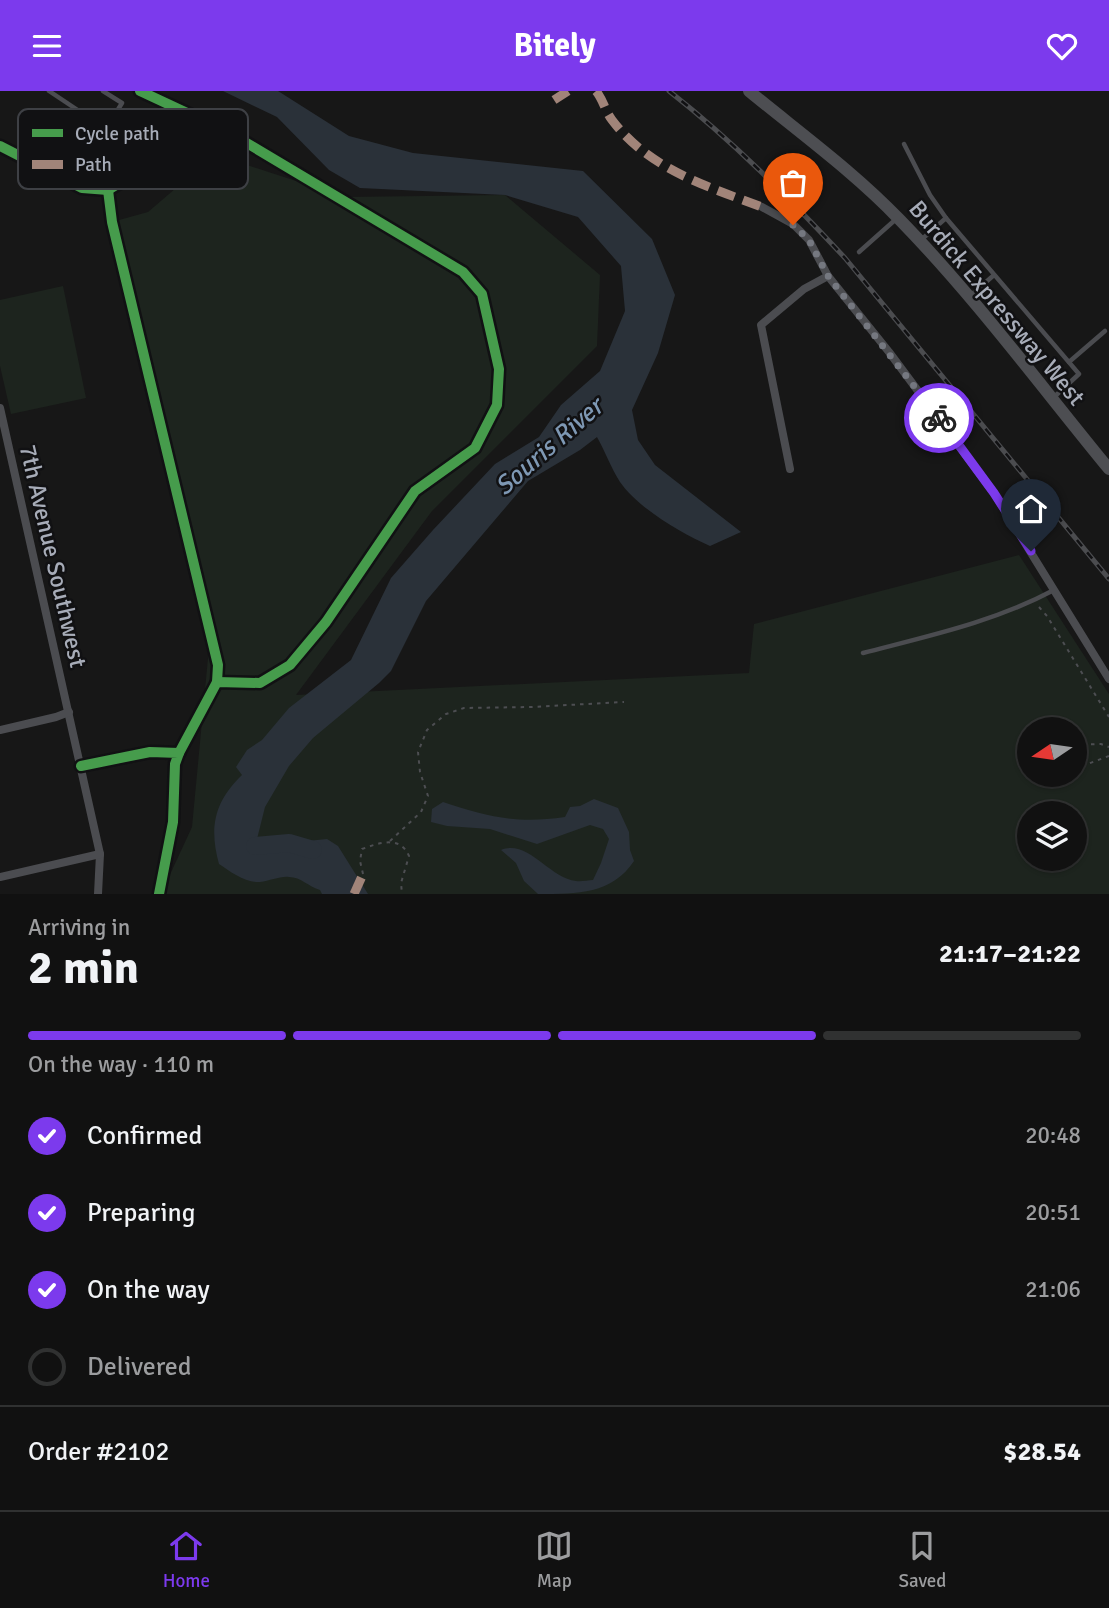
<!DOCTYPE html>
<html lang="en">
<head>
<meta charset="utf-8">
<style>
  body { margin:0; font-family:Signika,sans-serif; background:#1e1f1f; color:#f1f3f6; height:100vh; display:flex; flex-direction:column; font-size:26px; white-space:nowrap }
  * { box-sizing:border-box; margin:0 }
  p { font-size:23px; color:#9c9d9f }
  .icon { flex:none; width:38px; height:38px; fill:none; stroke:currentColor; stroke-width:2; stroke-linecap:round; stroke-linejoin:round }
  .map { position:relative; height:803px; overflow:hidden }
  .drawer { display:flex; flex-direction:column; background:#111; flex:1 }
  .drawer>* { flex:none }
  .needle { width:46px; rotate:257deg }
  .buttons { position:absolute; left:1017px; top:626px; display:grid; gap:14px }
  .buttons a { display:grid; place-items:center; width:70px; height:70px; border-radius:50%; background:#111; box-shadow:0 2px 5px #0004,0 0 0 2px #303131; font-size:35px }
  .pin { position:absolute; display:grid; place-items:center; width:60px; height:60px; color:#fff; margin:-72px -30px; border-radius:50% 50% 50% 0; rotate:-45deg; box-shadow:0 0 7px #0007 }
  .pin .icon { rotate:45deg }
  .courier { position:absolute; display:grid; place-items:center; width:70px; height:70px; margin:-35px; border:5px solid #7c3aed; border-radius:50%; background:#fff; color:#222; box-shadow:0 2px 9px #0007 }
  .summary em { font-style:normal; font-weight:700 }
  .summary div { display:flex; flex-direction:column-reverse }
  .summary { display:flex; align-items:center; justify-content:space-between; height:119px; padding:0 28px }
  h1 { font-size:46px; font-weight:700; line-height:52px }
  .bar { display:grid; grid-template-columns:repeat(4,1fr); gap:10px 7px; align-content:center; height:84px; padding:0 28px }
  .bar i { height:9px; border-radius:5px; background:#303131 }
  .bar .current { background:#7c3aed }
  .bar p { grid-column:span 4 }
  .line { display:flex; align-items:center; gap:18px; padding:0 28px; border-top:2px solid #303131 }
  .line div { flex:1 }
  ol { padding:0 28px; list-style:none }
  li { display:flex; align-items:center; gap:21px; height:77px }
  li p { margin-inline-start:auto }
  li .icon { padding:7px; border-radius:50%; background:#7c3aed; color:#fff; stroke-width:4 }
  li:last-child { color:#9c9d9f }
  li i { width:38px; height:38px; border:4px solid #303131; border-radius:50% }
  header { display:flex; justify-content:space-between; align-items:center; height:91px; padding:0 28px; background:#7c3aed; color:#fff; font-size:32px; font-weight:700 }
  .menu { display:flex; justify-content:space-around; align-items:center; height:98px; border-top:2px solid #303131; background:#111; font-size:19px; color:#9c9d9f }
  .menu a { display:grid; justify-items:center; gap:4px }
  .menu .current { color:#7c3aed }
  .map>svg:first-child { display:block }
  .green { fill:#1d241e; fill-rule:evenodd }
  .water { fill:#2a3139 }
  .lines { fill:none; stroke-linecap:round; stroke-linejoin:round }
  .river { stroke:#2a3139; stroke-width:18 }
  .path { stroke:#4d4e52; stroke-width:2; stroke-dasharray:3.5 5; stroke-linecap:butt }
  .lane { stroke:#4b4c50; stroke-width:4.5 }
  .street { stroke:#4b4c50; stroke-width:8 }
  .primary { stroke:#4d4e52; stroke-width:12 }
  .rail-casing { stroke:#4b4c4f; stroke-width:5 }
  .rail { stroke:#111113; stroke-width:2.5; stroke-dasharray:8; stroke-linecap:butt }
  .quiet { stroke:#a18479; stroke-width:9; stroke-dasharray:18 9; stroke-linecap:butt }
  .cycleway-casing { stroke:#111113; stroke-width:15 }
  .cycleway { stroke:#469c4c; stroke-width:10 }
  .done { stroke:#757880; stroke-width:7; stroke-dasharray:0 12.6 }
  .route { stroke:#7c3aed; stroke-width:9 }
  .labels { text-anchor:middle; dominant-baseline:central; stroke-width:5; stroke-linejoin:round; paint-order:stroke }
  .street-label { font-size:24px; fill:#a7acb8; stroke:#111113 }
  .water-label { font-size:26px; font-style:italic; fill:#7e98b4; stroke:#111113 }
  .key { fill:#111113; stroke:#3e4045; stroke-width:2 }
  .key-label { font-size:19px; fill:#a7acb8 }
</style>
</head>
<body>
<header><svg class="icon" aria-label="menu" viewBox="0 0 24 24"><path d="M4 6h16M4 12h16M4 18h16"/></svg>Bitely<svg class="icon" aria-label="heart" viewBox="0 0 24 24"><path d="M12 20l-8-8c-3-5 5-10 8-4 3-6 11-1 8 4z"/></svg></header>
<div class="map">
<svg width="1109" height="803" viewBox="0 0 1109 803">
  <rect width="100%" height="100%" fill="#171717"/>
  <!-- green -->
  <g class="green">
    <path d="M218,61l29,13 98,32 160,-2 95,80 -3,71 -165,165 -136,184 453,-22 5,-49 265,-69 90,139v200h-948l31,-67 18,-190 -98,-415 36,-10zM1029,639h45v45h-45zM1029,723h45v45h-45z"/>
    <polygon points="63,195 86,307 11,323 0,275 0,209"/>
  </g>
  <!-- water -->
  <g class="water">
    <path d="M223,0h55l71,45 64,17 170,18 69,68 23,56 -17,58 -26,57 6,30 17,25 86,67 -31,14c-29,-13 -72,-38 -90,-64 -9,-14 -15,-31 -23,-45l-17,13 -52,31 -102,120 -35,70 -12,12 -66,55 -24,28 -24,41 -8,32 21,5 49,-5 11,7 30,48h-46l-2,-4c-11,-3 -19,-13 -31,-13 -9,-1 -19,4 -29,5 -15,1 -29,-10 -41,-18 -10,-36 -5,-62 23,-89l-6,-8 11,-17 15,-10 27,-32 62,-48 40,-82 42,-48 62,-66 44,-27 22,-32 39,-34 25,-60 -4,-45 -43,-49 -73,-22 -145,-7 -31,-18 -52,-53z"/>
    <path d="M594,708l24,9 11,24 1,18 4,11c-22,33 -56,33 -96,33l-14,-13 -8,-18 -15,-13c27,-11 48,28 75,31 5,1 12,-1 17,-1l8,-17 8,-24 -6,-10 -13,-4 -53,19 -47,-15 -43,-3 -16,-4 1,-13 11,-7c44,15 75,22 122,15l5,-10 10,-1z"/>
  </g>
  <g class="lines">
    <!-- river -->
    <polyline class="river" points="255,755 289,752 313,759"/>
    <!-- path -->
    <g class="path">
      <polyline points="1039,516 1047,525 1109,626"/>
      <polyline points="1074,654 1101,653 1109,656"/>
      <polyline points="1074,678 1109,665"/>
      <polyline points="1040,691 1058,684"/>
      <polyline points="390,750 421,721 428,705 420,681 418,661 427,639 446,623 464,617 531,616 624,611"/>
      <path d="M363,783l-3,-13 2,-12c17,-6 38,-14 47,7l-8,27 1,11"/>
    </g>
    <!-- lane -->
    <g class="lane">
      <polyline points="49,0 106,38 122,12 103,0"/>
      <polyline points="904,53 930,104 946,127"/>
      <polyline points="921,149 946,127 1079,283 1053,307"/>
      <polyline points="859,161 895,129"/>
      <polyline points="970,205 994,184"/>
      <polyline points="1069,271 1105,240"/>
      <path d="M863,562c65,-17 131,-31 191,-63"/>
    </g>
    <!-- street -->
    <g class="street">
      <polyline points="762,116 793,133 809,149 828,185 889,261 994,402 1109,588"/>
      <polyline points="0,317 100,763 98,803"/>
      <polyline points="790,378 761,234 804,198 828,185"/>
      <polyline points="0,639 56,626 69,621"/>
      <polyline points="0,786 100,763"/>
    </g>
    <!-- primary -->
    <path class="primary" d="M749,0c51,42 105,81 150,128 76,78 141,166 210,250"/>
    <defs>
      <path id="rail" d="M669,0c64,50 121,108 176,167l264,321"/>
    </defs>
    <!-- rail casing -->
    <use href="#rail" class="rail-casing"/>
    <!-- rail -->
    <use href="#rail" class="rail"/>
    <!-- quiet -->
    <g class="quiet">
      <path d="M596,0c7,8 9,20 16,29 37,49 94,66 150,87"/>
      <polyline points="554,9 568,0"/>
      <polyline points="354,803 363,783"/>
    </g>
    <defs>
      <g id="cycleway">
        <polyline points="140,0 230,42 463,181 482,203 499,278 497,314 475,357 415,400 326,531 290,574 260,592 217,591 179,662"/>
        <polyline points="0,55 82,97 108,99 131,85 184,60 230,42"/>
        <polyline points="108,99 112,131 218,574 217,591"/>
        <polyline points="81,675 150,661 179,662 175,673 173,731 159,803"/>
      </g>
    </defs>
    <!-- cycleway casing -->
    <use href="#cycleway" class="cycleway-casing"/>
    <!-- cycleway -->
    <use href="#cycleway" class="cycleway"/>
  </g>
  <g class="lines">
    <!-- done -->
    <polyline class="done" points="793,134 809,149 828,185 939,327"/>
    <!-- route -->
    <polyline class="route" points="939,327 994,402 1031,460"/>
  </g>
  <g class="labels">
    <!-- street labels -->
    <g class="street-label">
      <text transform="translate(997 212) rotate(50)">Burdick Expressway West</text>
      <text transform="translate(53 465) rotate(77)">7th Avenue Southwest</text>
    </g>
    <!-- water labels -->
    <g class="water-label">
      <text transform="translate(549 356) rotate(-41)">Souris River</text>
    </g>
  </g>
  <!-- legend -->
  <rect x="18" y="18" width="230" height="80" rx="10" class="key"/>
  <rect x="32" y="38" width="31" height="8" fill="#469c4c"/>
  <rect x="32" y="69" width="31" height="9" fill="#a18479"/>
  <g class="key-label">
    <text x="75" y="49">Cycle path</text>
    <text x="75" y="80">Path</text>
  </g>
</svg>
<div class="buttons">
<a><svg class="needle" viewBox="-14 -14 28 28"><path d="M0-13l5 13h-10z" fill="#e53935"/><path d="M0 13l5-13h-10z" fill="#9c9d9f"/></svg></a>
<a><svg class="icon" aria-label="layers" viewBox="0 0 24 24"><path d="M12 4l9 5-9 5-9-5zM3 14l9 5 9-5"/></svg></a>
</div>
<div class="pin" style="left:793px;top:134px;background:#ea580c"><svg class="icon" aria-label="bag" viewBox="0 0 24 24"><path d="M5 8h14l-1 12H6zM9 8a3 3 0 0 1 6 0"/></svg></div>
<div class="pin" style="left:1031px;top:460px;background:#1f2937"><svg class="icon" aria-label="home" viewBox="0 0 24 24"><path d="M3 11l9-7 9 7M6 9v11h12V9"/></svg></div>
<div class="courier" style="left:939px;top:327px"><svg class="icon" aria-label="bike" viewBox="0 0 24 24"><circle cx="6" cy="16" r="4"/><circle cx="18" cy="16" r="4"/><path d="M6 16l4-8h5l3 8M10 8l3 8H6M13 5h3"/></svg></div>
</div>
<section class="drawer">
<div class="summary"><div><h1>2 min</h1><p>Arriving in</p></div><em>21:17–21:22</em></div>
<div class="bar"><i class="current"></i><i class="current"></i><i class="current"></i><i></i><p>On the way · 110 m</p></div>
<ol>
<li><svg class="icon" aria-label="check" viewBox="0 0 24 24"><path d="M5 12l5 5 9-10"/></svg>Confirmed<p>20:48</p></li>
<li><svg class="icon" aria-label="check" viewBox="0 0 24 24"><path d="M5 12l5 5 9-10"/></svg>Preparing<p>20:51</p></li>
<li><svg class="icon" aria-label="check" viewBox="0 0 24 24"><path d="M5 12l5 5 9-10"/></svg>On the way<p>21:06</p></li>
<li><i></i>Delivered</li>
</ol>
<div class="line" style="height:91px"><div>Order #2102</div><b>$28.54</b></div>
</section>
<nav class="menu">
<a class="current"><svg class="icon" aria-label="home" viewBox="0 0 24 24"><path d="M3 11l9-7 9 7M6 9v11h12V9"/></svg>Home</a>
<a><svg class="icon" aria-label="map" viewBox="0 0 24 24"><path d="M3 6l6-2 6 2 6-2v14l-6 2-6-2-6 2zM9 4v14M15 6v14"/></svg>Map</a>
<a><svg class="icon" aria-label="saved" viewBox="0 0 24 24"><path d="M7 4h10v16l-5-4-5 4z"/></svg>Saved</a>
</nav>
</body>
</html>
